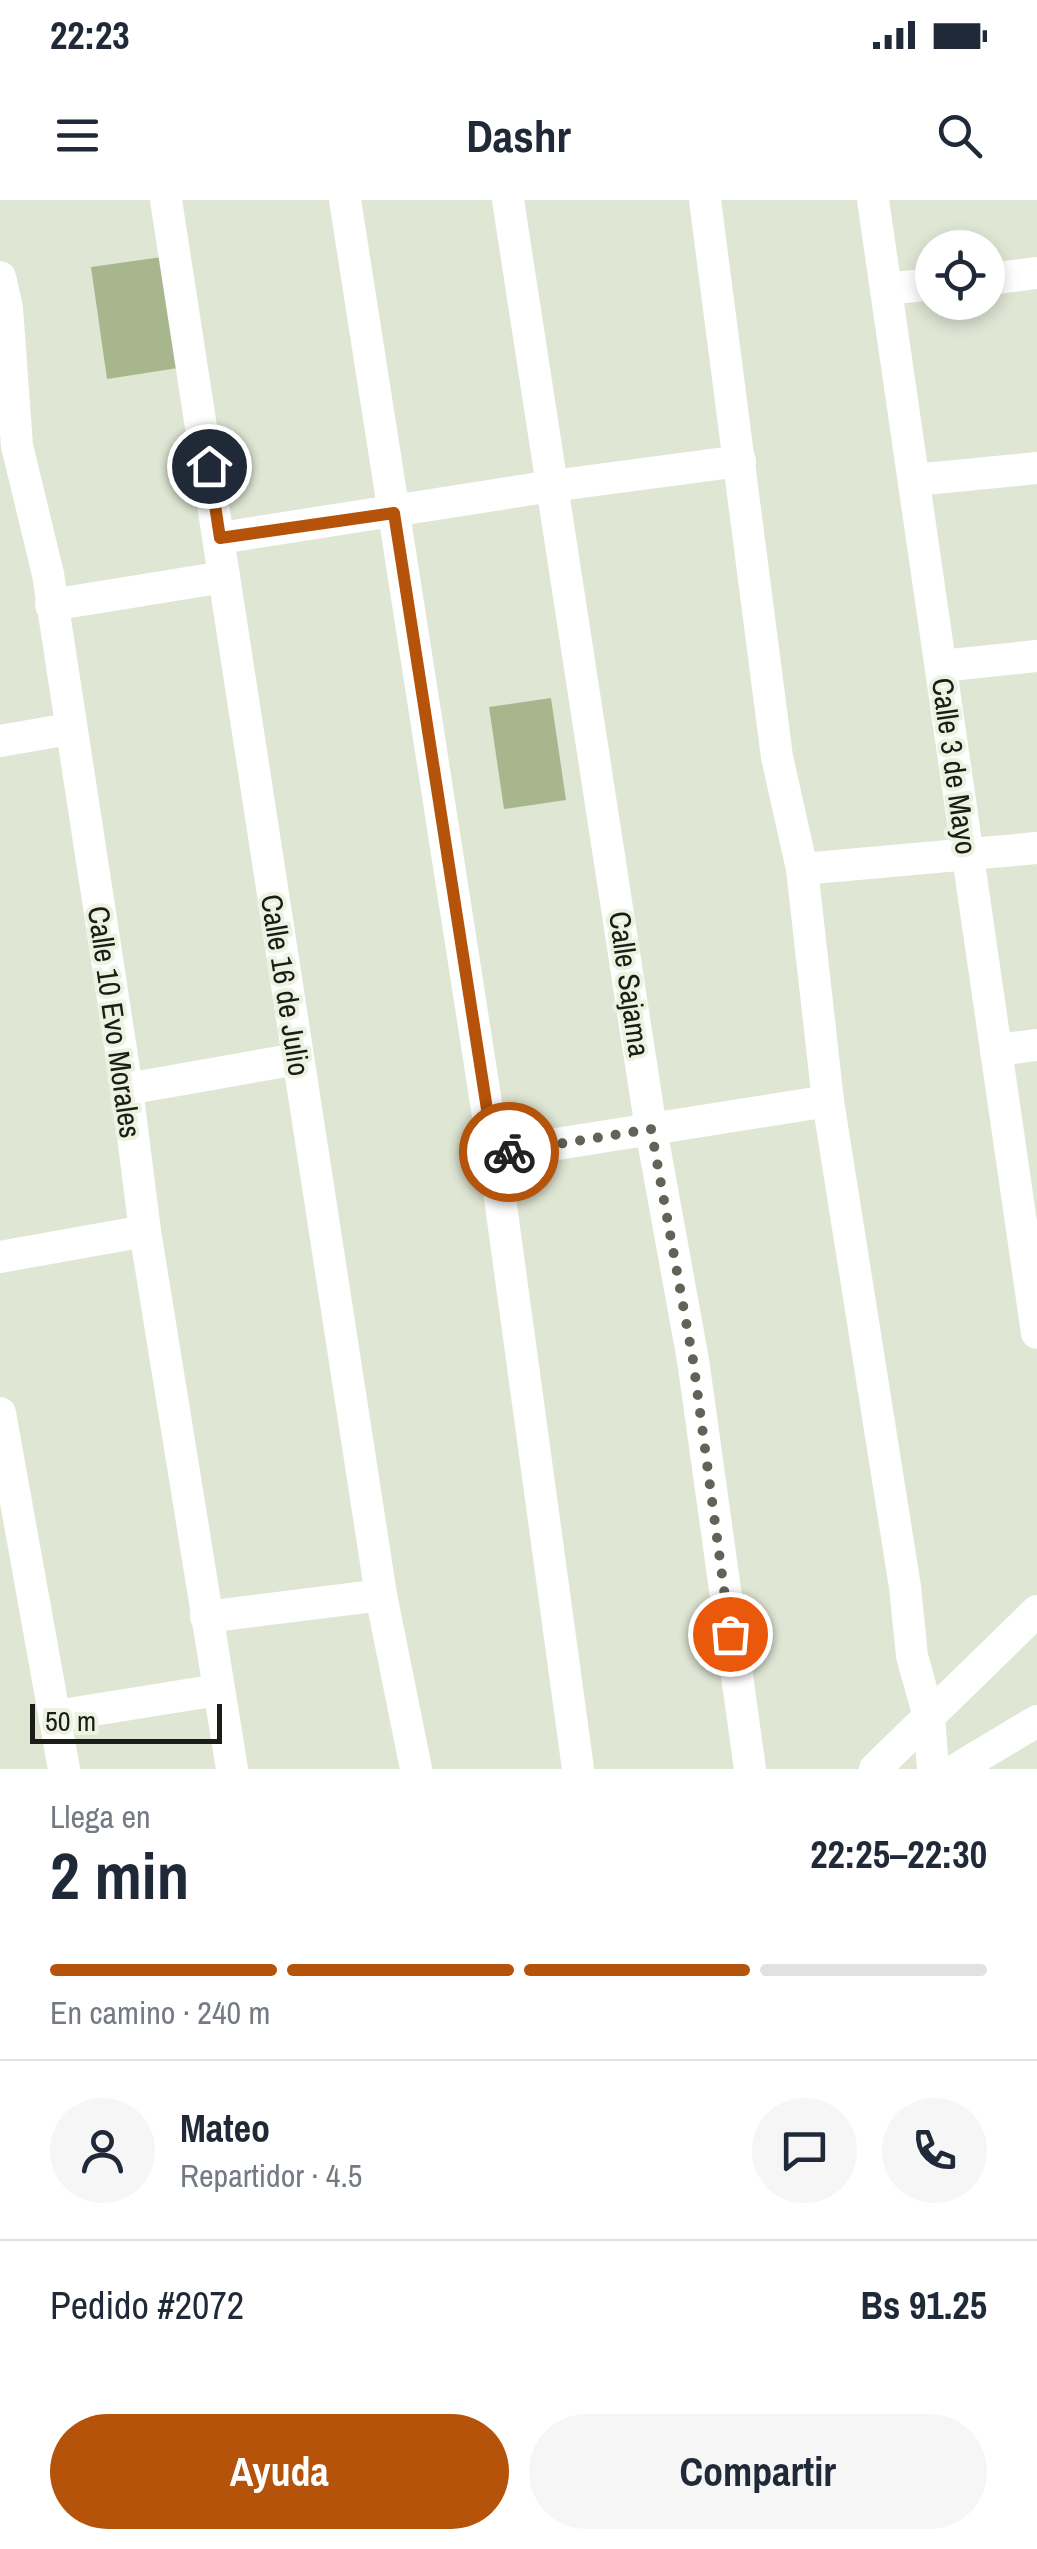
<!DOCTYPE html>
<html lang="es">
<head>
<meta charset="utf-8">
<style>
  body { margin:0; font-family:"Archivo Narrow",sans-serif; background:#f6f6f7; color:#1f2937; height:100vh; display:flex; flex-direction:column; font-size:38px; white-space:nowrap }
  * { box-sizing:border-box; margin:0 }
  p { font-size:32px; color:#747a83 }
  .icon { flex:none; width:55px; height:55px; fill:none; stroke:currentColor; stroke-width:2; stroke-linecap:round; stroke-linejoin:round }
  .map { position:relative; height:1569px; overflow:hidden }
  .drawer { display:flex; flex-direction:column; background:#fff; flex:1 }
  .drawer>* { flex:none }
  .tools { position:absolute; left:915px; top:30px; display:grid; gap:20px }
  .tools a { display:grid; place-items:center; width:90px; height:90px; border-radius:50%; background:#fff; box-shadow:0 5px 15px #0003; font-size:50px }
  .scale { position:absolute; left:30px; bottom:25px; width:192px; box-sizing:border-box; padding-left:10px; border:5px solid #1b1d16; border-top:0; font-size:28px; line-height:35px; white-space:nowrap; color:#1b1d16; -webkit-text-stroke:8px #edf3e1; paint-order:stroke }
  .pin { position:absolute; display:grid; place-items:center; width:85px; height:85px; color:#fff; margin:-42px; border:5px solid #fff; border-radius:50%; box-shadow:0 2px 10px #0007 }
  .courier { position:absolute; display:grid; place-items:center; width:100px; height:100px; margin:-50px; border:8px solid #b45309; border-radius:50%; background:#fff; color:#222; box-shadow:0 2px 12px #0007 }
  .headline em { font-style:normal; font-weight:700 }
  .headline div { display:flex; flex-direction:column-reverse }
  .headline { display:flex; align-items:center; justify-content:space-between; height:170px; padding:0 50px }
  h1 { font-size:65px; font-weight:700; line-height:75px }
  .bar { display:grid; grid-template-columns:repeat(4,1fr); gap:15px 10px; align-content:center; height:120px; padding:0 50px }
  .bar i { height:12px; border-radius:8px; background:#e0e1e3 }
  .bar .on { background:#b45309 }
  .bar p { grid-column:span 4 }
  .line { display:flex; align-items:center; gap:25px; padding:0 50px; border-top:2px solid #e0e1e3 }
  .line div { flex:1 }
  .round { display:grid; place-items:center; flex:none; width:105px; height:105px; border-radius:52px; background:#f6f6f7 }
  .button { display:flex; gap:20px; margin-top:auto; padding:20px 50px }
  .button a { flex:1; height:115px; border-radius:60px; background:#b45309; color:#fff; font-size:40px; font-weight:700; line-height:115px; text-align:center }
  .button a+a { background:#f6f6f7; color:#1f2937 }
  .status { display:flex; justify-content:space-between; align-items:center; height:70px; padding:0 50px; background:#fff; direction:ltr }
  .status svg { height:28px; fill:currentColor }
  header { display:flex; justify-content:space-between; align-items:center; height:130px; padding:0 50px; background:#fff; font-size:45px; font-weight:700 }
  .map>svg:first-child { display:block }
  .green { fill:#a8b68d }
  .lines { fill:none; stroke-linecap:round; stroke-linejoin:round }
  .minor { stroke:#fff; stroke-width:32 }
  .done { stroke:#606358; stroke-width:10; stroke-dasharray:0 18 }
  .route { stroke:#b45309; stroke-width:12 }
  .labels { text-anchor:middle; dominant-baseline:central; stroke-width:8; stroke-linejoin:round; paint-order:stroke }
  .street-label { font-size:30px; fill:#1b1d16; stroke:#edf3e1 }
</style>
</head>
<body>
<div class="status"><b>22:23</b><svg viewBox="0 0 49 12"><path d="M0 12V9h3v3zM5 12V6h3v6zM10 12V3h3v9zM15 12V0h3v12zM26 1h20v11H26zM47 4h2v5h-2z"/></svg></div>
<header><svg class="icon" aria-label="menu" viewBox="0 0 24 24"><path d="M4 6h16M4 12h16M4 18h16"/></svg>Dashr<svg class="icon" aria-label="search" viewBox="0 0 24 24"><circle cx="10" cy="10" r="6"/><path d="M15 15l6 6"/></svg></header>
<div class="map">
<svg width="1037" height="1569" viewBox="0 0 1037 1569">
  <rect width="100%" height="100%" fill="#dfe6d4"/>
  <!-- green -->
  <g class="green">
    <polygon points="162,57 178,168 107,179 91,67"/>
    <polygon points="551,498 566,600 504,609 489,507"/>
  </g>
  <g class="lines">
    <!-- minor -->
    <g class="minor">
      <polyline points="166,0 381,1395 416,1569"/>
      <polyline points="345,0 494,954 578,1569"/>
      <polyline points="508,0 651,929 693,1160 750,1569"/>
      <polyline points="705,0 777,557 802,669 828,901 905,1387 912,1456 929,1517 933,1569"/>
      <polyline points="873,0 1037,1133"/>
      <polyline points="0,77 7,108 17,246 48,374 127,889 145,1031 232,1569"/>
      <polyline points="988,79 1037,73"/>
      <polyline points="886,89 932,84"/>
      <polyline points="915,280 1037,268"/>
      <polyline points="220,338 552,286 740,261"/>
      <polyline points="51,405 224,377"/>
      <polyline points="941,466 1037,456"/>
      <polyline points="0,541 69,529"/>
      <polyline points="802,669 1037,648"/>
      <polyline points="996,850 1037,845"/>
      <polyline points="127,889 297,859"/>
      <polyline points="494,954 828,901"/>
      <polyline points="0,1057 145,1031"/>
      <polyline points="0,1213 64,1569"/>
      <polyline points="206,1417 381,1395"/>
      <polyline points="56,1516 218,1490"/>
      <polyline points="875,1569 1037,1411"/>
      <polyline points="957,1569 1037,1521"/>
    </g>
  </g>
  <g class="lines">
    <!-- done -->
    <polyline class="done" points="509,952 651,929 693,1160 730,1434"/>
    <!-- route -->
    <polyline class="route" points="209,266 220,338 394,313 494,954 509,952"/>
  </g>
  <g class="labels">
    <!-- street labels -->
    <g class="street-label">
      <text transform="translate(955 566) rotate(82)">Calle 3 de Mayo</text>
      <text transform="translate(630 784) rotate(82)">Calle Sajama</text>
      <text transform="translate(286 785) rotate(81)">Calle 16 de Julio</text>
      <text transform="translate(115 822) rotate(82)">Calle 10 Evo Morales</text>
    </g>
  </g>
</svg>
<div class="tools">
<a><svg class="icon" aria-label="locate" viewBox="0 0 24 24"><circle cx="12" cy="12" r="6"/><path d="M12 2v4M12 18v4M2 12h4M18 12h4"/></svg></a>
</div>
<div class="scale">50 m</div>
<div class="pin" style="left:730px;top:1434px;background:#ea580c"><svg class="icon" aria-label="bag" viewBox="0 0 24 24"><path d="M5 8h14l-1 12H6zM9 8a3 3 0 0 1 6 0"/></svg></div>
<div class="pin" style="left:209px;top:266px;background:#1f2937"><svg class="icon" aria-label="home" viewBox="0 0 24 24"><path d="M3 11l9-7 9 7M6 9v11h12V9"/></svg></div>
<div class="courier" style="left:509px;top:952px"><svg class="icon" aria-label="bike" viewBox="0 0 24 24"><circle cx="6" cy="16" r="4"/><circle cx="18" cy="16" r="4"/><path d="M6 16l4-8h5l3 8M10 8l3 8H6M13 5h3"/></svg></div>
</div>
<section class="drawer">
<div class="headline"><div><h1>2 min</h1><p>Llega en</p></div><em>22:25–22:30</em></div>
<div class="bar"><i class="on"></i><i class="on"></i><i class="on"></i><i></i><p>En camino · 240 m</p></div>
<div class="line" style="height:180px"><a class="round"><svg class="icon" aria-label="person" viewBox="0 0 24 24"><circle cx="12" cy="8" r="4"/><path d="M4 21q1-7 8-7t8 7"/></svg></a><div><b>Mateo</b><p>Repartidor · 4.5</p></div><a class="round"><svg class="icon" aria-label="chat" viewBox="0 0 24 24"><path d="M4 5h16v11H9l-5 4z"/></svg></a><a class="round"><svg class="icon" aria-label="phone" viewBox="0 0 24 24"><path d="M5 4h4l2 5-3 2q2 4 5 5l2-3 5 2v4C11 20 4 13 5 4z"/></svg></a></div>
<div class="line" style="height:130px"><div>Pedido #2072</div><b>Bs 91.25</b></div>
<div class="button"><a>Ayuda</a><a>Compartir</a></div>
</section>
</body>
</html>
